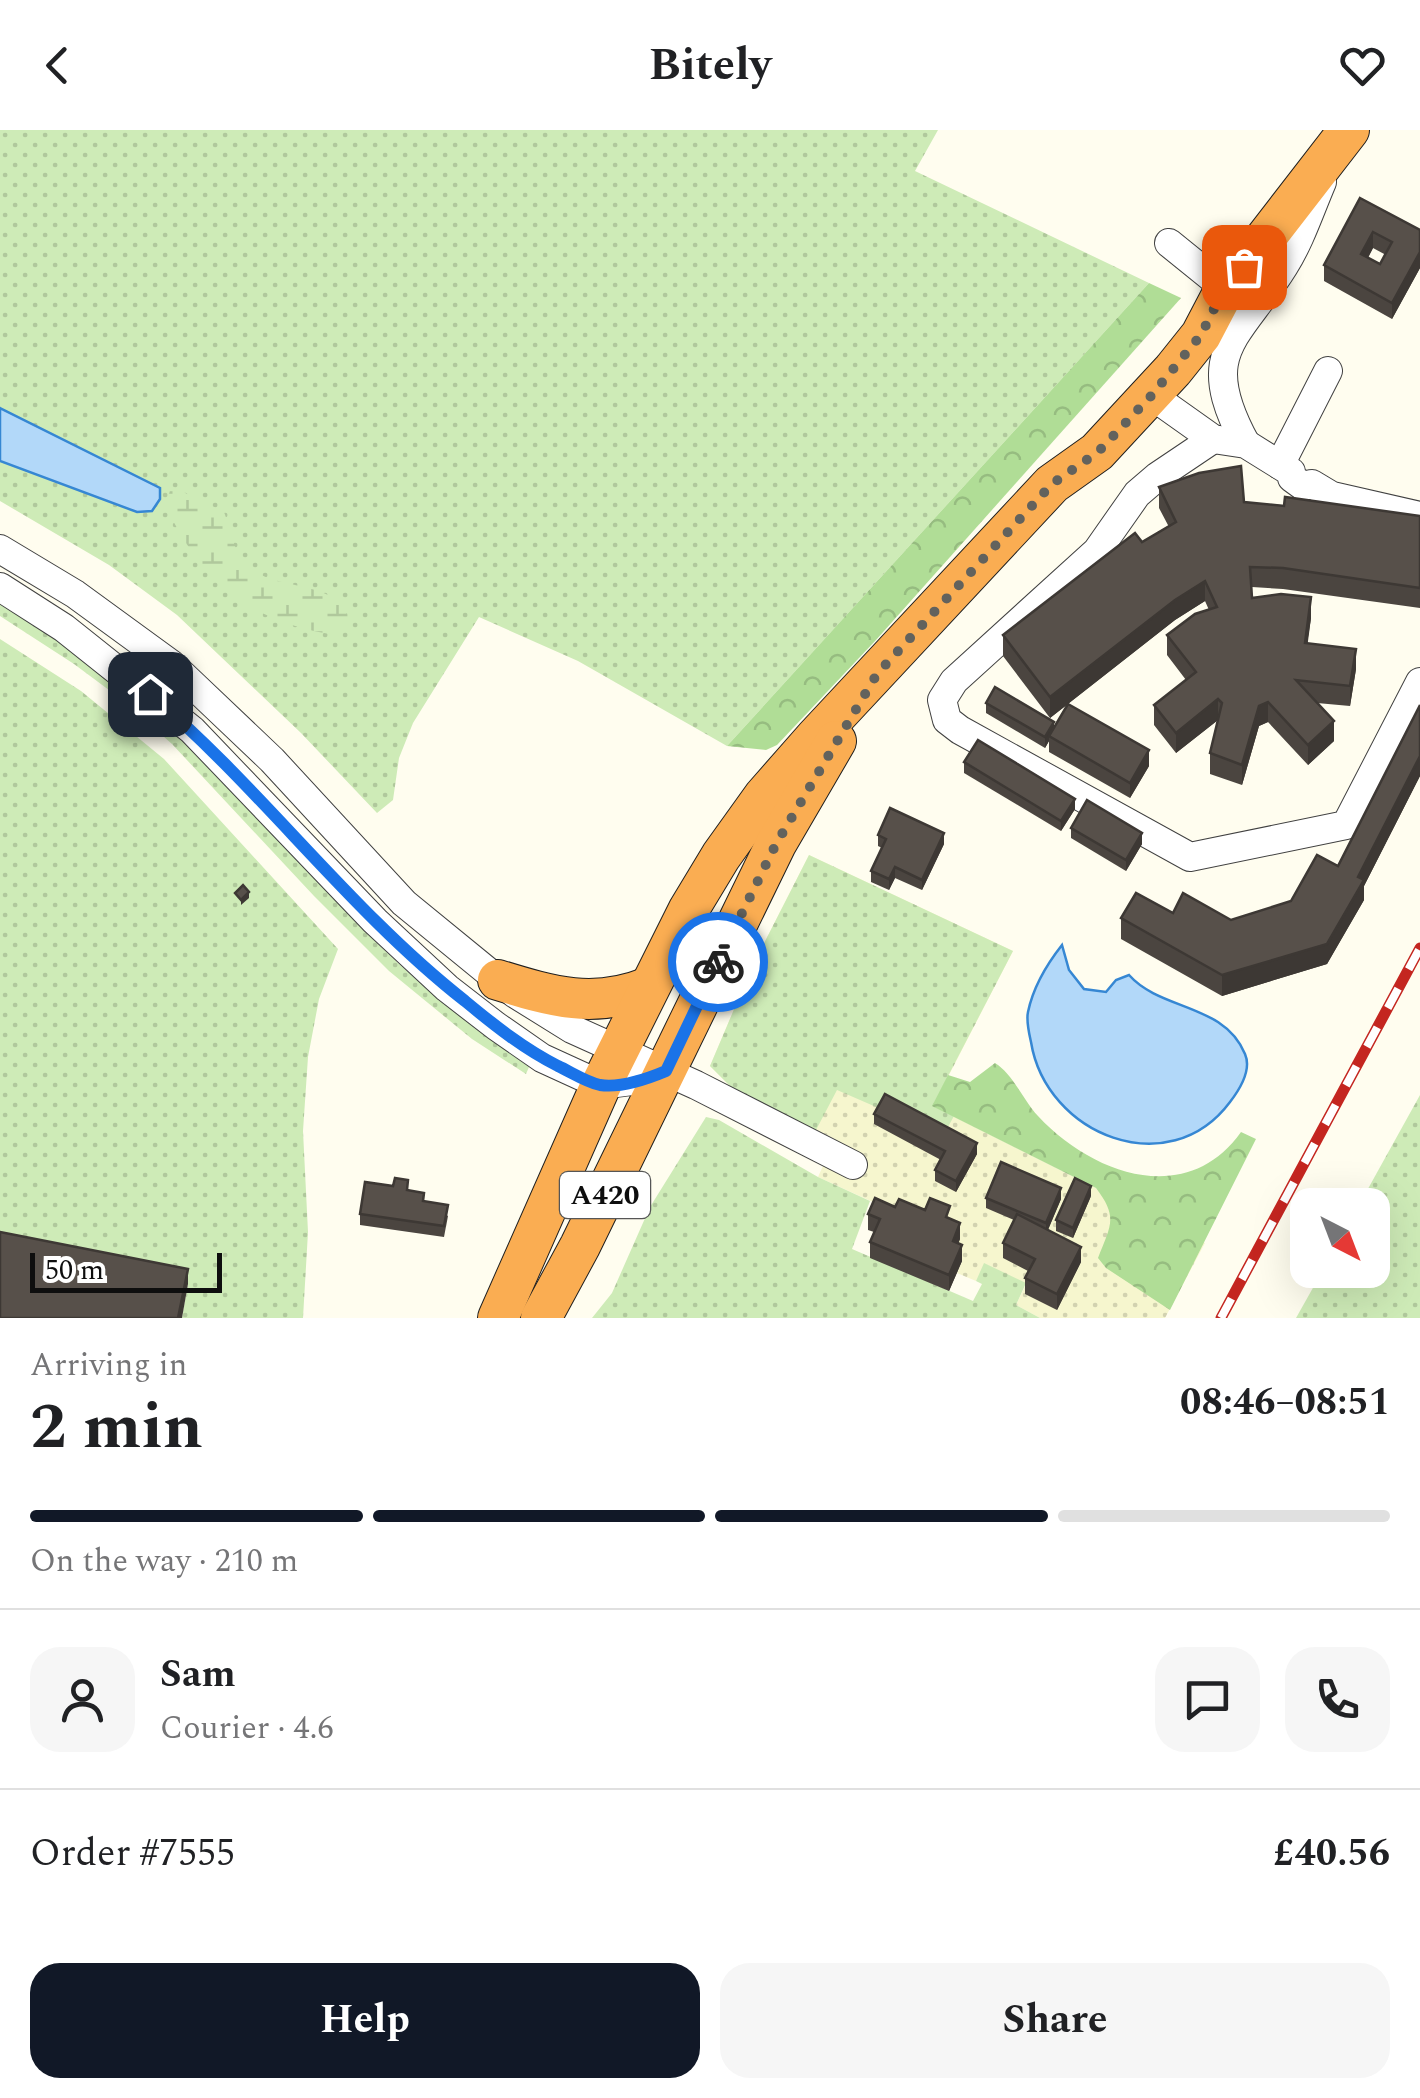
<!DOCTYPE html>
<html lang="en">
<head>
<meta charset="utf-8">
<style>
  body { margin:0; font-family:Spectral,serif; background:#f6f6f6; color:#202124; height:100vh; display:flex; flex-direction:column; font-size:38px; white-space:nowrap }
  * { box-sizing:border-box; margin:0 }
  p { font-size:32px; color:#757577 }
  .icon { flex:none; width:55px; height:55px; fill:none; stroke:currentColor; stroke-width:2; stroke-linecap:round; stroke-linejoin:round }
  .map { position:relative; height:1188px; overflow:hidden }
  .sheet { display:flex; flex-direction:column; background:#fff; flex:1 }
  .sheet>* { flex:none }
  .needle { width:65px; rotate:138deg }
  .controls { position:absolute; left:1290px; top:1058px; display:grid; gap:20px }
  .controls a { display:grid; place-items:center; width:100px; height:100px; border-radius:20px; background:#fff; box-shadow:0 10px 40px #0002; font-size:50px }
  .scale { position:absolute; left:30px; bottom:25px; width:192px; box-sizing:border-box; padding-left:10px; border:5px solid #0e0e0e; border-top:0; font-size:28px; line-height:35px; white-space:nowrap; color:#0e0e0e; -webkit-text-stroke:8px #fff; paint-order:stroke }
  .pin { position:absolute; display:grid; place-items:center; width:85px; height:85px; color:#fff; margin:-42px; border-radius:20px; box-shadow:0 5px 15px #0006 }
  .courier { position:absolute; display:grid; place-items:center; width:100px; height:100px; margin:-50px; border:8px solid #1a73e8; border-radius:50%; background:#fff; color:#222; box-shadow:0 2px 12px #0007 }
  .summary em { font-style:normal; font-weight:700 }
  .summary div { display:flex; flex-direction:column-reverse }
  .summary { display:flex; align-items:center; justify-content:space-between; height:170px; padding:0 30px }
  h1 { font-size:65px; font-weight:700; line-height:75px }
  .bar { display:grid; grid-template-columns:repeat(4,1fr); gap:15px 10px; align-content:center; height:120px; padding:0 30px }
  .bar i { height:12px; border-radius:8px; background:#e0e0e0 }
  .bar .current { background:#111827 }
  .bar p { grid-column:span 4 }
  .line { display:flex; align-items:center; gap:25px; padding:0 30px; border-top:2px solid #e0e0e0 }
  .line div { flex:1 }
  .round { display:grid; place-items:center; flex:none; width:105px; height:105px; border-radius:30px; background:#f6f6f6 }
  .primary-button { display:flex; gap:20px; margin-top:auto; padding:20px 30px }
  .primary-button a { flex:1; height:115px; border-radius:30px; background:#111827; color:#fff; font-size:40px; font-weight:700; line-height:115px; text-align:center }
  .primary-button a+a { background:#f6f6f6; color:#202124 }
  header { display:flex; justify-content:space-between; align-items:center; height:130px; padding:0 30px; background:#fff; font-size:45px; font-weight:700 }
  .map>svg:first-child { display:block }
  .farmland { fill:url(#farmland-dots) }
  .grass { fill:url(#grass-dots) }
  .forest { fill:url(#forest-crowns) }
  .wetland { fill:url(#wetland-marsh) }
  .water { fill:#b2d8f9; stroke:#3687d3; stroke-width:2.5 }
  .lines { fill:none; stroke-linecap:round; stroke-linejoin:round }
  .minor-casing { stroke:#414141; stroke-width:30 }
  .highway-casing { stroke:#1f1f1f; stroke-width:42 }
  .minor { stroke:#fff; stroke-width:28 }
  .highway { stroke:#faad52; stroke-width:40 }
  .rail-casing { stroke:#c42620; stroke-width:11 }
  .rail { stroke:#fff; stroke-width:8; stroke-dasharray:22; stroke-linecap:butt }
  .wall { fill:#4b4540; fill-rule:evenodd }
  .shaded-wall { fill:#3d3834 }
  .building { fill:#57504a; stroke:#3d3834; stroke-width:2.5; fill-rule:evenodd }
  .done { stroke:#62625d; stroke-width:10; stroke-dasharray:0 18 }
  .route { stroke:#1a73e8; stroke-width:12 }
  .labels { text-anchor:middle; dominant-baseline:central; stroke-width:10; stroke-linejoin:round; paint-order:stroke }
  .shield { fill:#fff; stroke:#565656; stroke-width:2.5 }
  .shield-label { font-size:28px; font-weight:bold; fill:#0e0e0e }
</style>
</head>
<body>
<header><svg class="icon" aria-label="back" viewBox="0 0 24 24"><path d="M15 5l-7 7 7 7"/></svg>Bitely<svg class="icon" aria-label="heart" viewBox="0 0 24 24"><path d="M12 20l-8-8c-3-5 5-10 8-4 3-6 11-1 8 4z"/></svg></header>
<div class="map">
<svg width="1420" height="1188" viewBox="0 0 1420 1188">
  <defs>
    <pattern id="farmland-dots" width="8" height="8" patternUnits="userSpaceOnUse" patternTransform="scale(2.5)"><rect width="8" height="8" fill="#f6f6ce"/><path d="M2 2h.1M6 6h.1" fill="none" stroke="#d2d2b0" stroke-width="1.8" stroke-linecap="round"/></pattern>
    <pattern id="grass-dots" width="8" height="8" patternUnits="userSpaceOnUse" patternTransform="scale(2.5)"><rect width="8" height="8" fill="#ceebb7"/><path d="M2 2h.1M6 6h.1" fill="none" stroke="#b0c89c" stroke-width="1.8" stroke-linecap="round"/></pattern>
    <pattern id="forest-crowns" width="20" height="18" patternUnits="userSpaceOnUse" patternTransform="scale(2.5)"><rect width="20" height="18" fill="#b0dd96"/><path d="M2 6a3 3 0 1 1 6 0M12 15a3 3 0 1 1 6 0" fill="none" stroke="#96bc80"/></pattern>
    <pattern id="wetland-marsh" width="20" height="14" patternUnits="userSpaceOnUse" patternTransform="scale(2.5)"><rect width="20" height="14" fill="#ceebb7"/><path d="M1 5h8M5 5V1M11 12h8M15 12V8" fill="none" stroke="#b0c89c"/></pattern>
  </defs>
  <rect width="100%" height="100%" fill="#fffdef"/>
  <!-- farmland -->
  <polygon class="farmland" points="809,725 1013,821 933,976 1205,1113 1165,1188 1040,1188 1016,1175 1026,1154 985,1134 976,1151 957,1143 962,1131 899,1084 818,1047 835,1009 735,961 710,936 752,837"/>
  <!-- grass -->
  <g class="grass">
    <polygon points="0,0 938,0 915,41 1149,153 727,616 578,531 479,487 413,593 399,628 393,670 377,683 301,603 177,485 109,435 0,371"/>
    <path d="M0,474c81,46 156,105 221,172 60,62 114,129 177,187 41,38 86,71 131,104l-3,7 -54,-35 -83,-68 -75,-75 -142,-152 -51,-45 -47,-35 -74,-48z"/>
    <polygon points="0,509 81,561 164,629 338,819 319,869 308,927 303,1001 308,1102 303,1188 182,1188 188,1154 0,1117"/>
    <polygon points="809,725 1013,821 933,975 954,986 943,1006 837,960 816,1000 735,961 710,936 752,837"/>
    <polygon points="1420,965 1420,1188 1296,1188 1323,1140 1372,1140 1372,1075 1359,1075"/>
    <polygon points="706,987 719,990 818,1047 870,1071 852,1119 973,1171 982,1154 976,1151 984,1133 1026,1153 1016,1175 1040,1188 592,1188 612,1163 650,1077"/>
  </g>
  <!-- forest -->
  <g class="forest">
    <polygon points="1149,153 1181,168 876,510 777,615 766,620 727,616"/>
    <path d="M995,933c18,11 28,37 43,53 55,59 149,92 203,16l15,7 -86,171 -64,-42 -8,-10c12,-32 21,-40 -2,-70l-164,-82 16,-31 22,7z"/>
  </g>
  <!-- wetland -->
  <path class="wetland" d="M171,356l53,26c6,15 10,40 21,52 28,30 96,12 105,60l-9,12c-88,-13 -136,-49 -175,-129z"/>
  <!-- water -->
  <g class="water">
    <polygon points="0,278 160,358 160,369 152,381 137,382 0,331"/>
    <path d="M1062,815l7,25 15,19 22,3 10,-12 13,-5c32,36 95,28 116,79 7,16 -5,35 -15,48 -61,82 -184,33 -199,-60 -2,-9 -5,-21 -3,-30 5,-24 19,-48 34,-67z"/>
  </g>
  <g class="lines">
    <defs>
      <g id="minor">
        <polyline points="1169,113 1226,159"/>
        <polyline points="1151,265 1213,309 1246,314 1291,342 1292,348 1303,356 1312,354 1332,366 1420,386"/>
        <polyline points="1213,309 1158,346 1137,364 1097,421 954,551 942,570 947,590 960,600 1190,727 1346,695 1420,552"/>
        <path d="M1246,314c-51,-93 -8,-104 38,-178 16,-25 26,-56 38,-84"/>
        <polyline points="1280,335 1328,241"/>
        <polyline points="0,419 75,464 171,534 272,630 404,773 514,863 572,899 696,955 853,1035"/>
        <polyline points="0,457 64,498 192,600 375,791 447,858 496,896 542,928 601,955 647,949 666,941"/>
      </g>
      <g id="highway">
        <path d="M498,850c55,17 96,29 151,7"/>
        <polyline points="498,1188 601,955 689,779 721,726 764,666 815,608 1052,354 1097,322 1173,240 1201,205 1223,163 1349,0"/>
        <polyline points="541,1188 580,1116 776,714 836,611"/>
      </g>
    </defs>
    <!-- minor casing -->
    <use href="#minor" class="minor-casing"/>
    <!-- highway casing -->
    <use href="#highway" class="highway-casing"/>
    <!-- minor -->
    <use href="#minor" class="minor"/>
    <!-- highway -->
    <use href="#highway" class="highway"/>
    <defs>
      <polyline id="rail" points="1221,1188 1420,818"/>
    </defs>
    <!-- rail casing -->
    <use href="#rail" class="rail-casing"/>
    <!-- rail -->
    <use href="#rail" class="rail"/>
  </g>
  <!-- wall -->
  <g class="wall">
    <path d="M1360,68l60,32v38l-28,51 -68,-38v-16zM1373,118l13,7 -6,9 -12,-6z"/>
    <polygon points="1159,357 1244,372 1420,386 1420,478 1283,459 1252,457 1252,468 1311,488 1307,514 1356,539 1350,576 1317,573 1334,611 1308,635 1268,592 1259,596 1242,655 1210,644 1210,623 1218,590 1176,623 1154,595 1154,575 1186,550 1167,525 1167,505 1209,480 1205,471 1175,490 1050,588 1003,526 1003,505 1142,412 1169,397 1159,378"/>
    <polygon points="986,573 1054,598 1149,636 1130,668 1049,622 1049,611 1045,618 986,583"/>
    <polygon points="1420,575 1420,646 1364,756 1364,770 1327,834 1222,866 1121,809 1121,788 1173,783 1231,790 1291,771 1338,736"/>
    <polygon points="964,632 1075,679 1061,701 964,643"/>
    <polygon points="1071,698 1142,714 1126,741 1071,708"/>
    <polygon points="878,705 944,714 922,760 895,748 889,760 871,752 871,741 882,718 878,716"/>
    <polygon points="874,984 977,1024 956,1062 935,1051 935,1040 941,1030 874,994"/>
    <polygon points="408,1060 448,1086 444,1107 360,1095 360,1084"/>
    <polygon points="1091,1066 1073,1108 1056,1101 1056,1090"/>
    <polygon points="986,1068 1061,1069 1048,1100 1081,1132 1057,1180 1025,1164 1025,1148 1028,1141 1003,1128 1003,1113 1014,1090 986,1078"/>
    <polygon points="895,1077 950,1089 960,1109 958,1113 962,1131 949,1161 870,1128 870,1112 874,1102 868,1100 868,1084"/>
  </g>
  <!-- shaded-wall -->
  <g class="shaded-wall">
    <polygon points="1373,102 1373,118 1361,140 1361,124"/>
    <polygon points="1420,122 1420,138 1392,189 1392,173"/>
    <polygon points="1205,451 1205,471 1175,490 1050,588 1050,567 1175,470"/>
    <polygon points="1311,467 1311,488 1305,534 1305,513"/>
    <polygon points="1356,519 1356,539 1350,576 1350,556"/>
    <polygon points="1218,569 1218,590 1176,623 1176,603"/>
    <polygon points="1268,572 1268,592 1259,596 1242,655 1242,635 1259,576"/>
    <polygon points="1334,591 1334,611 1308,635 1308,615"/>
    <polygon points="1054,592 1054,602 1049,606 1049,611 1045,618 1045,607"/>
    <polygon points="1149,620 1149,636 1130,668 1130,653"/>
    <polygon points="1420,626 1420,646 1364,756 1364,770 1327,834 1222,866 1222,845 1358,747"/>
    <polygon points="1075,669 1075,679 1061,701 1061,691"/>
    <polygon points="944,703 944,714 922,760 922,750"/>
    <polygon points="1142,703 1142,714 1126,741 1126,730"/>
    <polygon points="895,737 895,748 889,760 889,749"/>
    <polygon points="249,762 249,768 241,775 241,770"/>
    <polygon points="977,1013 977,1024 956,1062 956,1051"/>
    <polygon points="1091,1056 1091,1066 1073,1108 1073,1098"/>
    <polygon points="1061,1058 1061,1069 1046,1104 1046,1093"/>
    <polygon points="960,1093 960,1109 953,1127 953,1111"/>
    <polygon points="962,1115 962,1131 949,1161 949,1145"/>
    <polygon points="1081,1117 1081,1132 1057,1180 1057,1164"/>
    <polygon points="188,1139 188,1154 182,1188 178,1188"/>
  </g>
  <!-- building -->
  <g class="building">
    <path d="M1360,68l60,32v22l-28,51 -68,-38zM1373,102l19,10 -12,22 -19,-10z"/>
    <polygon points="1241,336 1244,372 1284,376 1285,367 1420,386 1420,458 1283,438 1250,437 1252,468 1281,464 1311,467 1305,513 1356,519 1350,556 1296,550 1334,591 1308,615 1268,572 1259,576 1242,635 1210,623 1222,573 1218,569 1176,603 1154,575 1196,542 1167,505 1195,484 1217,477 1205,451 1175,470 1050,567 1003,505 1135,403 1142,412 1176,392 1159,357 1199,343"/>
    <polygon points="995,557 1054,592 1045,607 986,573"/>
    <polygon points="1068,574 1149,620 1130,653 1049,606"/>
    <polygon points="1420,575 1420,626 1358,747 1364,750 1327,814 1222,845 1121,788 1136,763 1173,783 1183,763 1231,790 1291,771 1317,725 1338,736"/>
    <polygon points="978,610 1075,669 1061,691 964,632"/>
    <polygon points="1087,670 1142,703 1126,730 1071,698"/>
    <polygon points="890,678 944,703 922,750 895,737 889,749 871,741 886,709 878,705"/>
    <polygon points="243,755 249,762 241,770 235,763"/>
    <polygon points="885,964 977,1013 956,1051 935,1040 945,1021 874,984"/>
    <polygon points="1001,1032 1061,1058 1046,1093 986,1068"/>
    <polygon points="395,1048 408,1050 407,1060 424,1063 423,1071 448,1075 444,1096 360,1084 365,1052 393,1056"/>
    <polygon points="1075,1048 1091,1056 1073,1098 1056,1090"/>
    <polygon points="875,1068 895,1077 899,1069 925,1080 930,1068 950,1076 946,1087 960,1093 953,1111 962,1115 949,1145 870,1112 880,1089 868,1084"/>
    <polygon points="1017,1084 1081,1117 1057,1164 1025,1148 1035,1129 1003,1113"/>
    <polygon points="0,1102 188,1139 178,1188 0,1188"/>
  </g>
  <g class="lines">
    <!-- done -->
    <polyline class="done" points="718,832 776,714 877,544 1052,354 1098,322 1151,266 1201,205 1222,163 1244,137"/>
    <!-- route -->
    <path class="route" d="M150,564c112,95 199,216 315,307 29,24 59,48 93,65 13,6 28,16 42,19 20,3 47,-6 66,-14l52,-109"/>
  </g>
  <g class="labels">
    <!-- shield labels -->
    <rect class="shield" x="560" y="1042" width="90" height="46" rx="8"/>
    <g class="shield-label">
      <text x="605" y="1065">A420</text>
    </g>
  </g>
</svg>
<div class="controls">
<a><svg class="needle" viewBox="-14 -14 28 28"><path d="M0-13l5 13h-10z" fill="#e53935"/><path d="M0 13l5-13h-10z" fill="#757577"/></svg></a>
</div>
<div class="scale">50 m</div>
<div class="pin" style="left:1244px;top:137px;background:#ea580c"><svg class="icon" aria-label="bag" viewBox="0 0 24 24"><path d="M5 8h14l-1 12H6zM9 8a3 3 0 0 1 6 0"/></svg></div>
<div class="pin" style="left:150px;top:564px;background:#1f2937"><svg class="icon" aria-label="home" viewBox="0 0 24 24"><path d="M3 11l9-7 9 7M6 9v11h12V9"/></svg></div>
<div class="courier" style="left:718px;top:832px"><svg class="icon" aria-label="bike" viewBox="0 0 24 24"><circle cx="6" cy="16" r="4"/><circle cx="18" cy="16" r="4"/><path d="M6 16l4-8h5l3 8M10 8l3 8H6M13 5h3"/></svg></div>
</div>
<section class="sheet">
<div class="summary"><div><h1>2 min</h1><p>Arriving in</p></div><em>08:46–08:51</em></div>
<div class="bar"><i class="current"></i><i class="current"></i><i class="current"></i><i></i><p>On the way · 210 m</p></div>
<div class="line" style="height:180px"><a class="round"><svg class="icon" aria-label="person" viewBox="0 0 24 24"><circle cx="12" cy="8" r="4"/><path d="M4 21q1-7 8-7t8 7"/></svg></a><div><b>Sam</b><p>Courier · 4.6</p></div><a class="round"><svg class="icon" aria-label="chat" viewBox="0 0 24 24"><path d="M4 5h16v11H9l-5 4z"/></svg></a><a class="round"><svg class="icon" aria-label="phone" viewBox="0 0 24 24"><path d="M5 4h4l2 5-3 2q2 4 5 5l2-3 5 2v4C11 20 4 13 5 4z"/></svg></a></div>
<div class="line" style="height:130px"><div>Order #7555</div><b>£40.56</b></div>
<div class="primary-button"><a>Help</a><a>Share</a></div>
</section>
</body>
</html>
